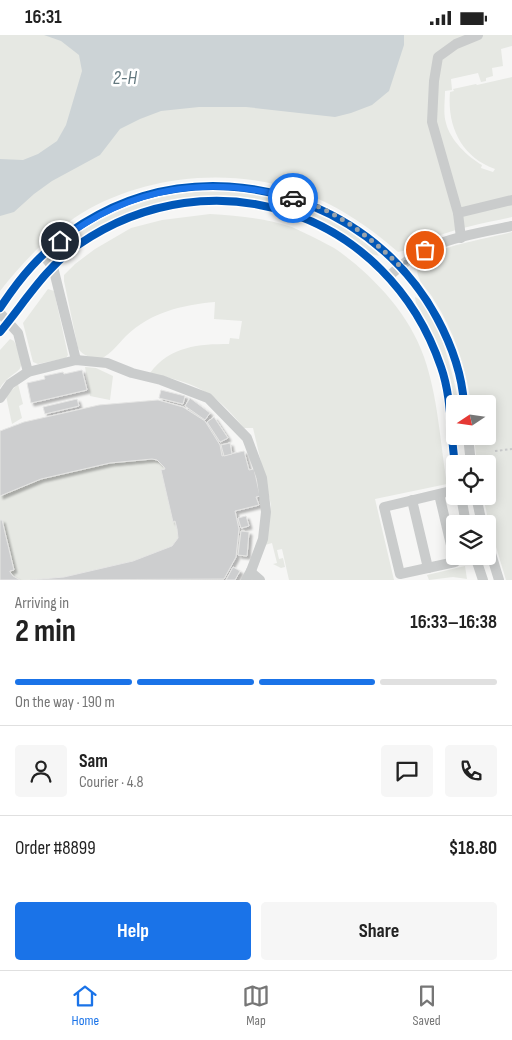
<!DOCTYPE html>
<html lang="en">
<head>
<meta charset="utf-8">
<style>
  body { margin:0; font-family:"Sofia Sans Condensed",sans-serif; background:#f6f6f6; color:#222; height:100vh; display:flex; flex-direction:column; font-size:19px; white-space:nowrap }
  * { box-sizing:border-box; margin:0 }
  p { font-size:16px; color:#767676 }
  .icon { flex:none; width:28px; height:28px; fill:none; stroke:currentColor; stroke-width:2; stroke-linecap:round; stroke-linejoin:round }
  .map { position:relative; height:545px; overflow:hidden }
  .side { display:flex; flex-direction:column; background:#fff; flex:1 }
  .side>* { flex:none }
  .needle { width:32px; rotate:257deg }
  .buttons { position:absolute; left:446px; top:360px; display:grid; gap:10px }
  .buttons a { display:grid; place-items:center; width:50px; height:50px; border-radius:5px; background:#fff; box-shadow:0 2px 12px #0003; font-size:25px }
  .pin { position:absolute; display:grid; place-items:center; width:42px; height:42px; color:#fff; margin:-21px; border:2px solid #fff; border-radius:50%; box-shadow:0 1px 5px #0007 }
  .courier { position:absolute; display:grid; place-items:center; width:50px; height:50px; margin:-25px; border:4px solid #1a73e8; border-radius:50%; background:#fff; color:#222; box-shadow:0 1px 6px #0007 }
  .head em { font-style:normal; font-weight:700 }
  .head div { display:flex; flex-direction:column-reverse }
  .head { display:flex; align-items:center; justify-content:space-between; height:85px; padding:0 15px }
  h1 { font-size:32px; font-weight:700; line-height:38px }
  .bar { display:grid; grid-template-columns:repeat(4,1fr); gap:8px 5px; align-content:center; height:60px; padding:0 15px }
  .bar i { height:6px; border-radius:4px; background:#e0e0e0 }
  .bar .selected { background:#1a73e8 }
  .bar p { grid-column:span 4 }
  .line { display:flex; align-items:center; gap:12px; padding:0 15px; border-top:1px solid #e0e0e0 }
  .line div { flex:1 }
  .round { display:grid; place-items:center; flex:none; width:52px; height:52px; border-radius:5px; background:#f6f6f6 }
  .cta { display:flex; gap:10px; margin-top:auto; padding:10px 15px }
  .cta a { flex:1; height:58px; border-radius:5px; background:#1a73e8; color:#fff; font-size:20px; font-weight:700; line-height:58px; text-align:center }
  .cta a+a { background:#f6f6f6; color:#222 }
  .status { display:flex; justify-content:space-between; align-items:center; height:35px; padding:0 25px; background:#fff; direction:ltr }
  .status svg { height:14px; fill:currentColor }
  .dock { display:flex; justify-content:space-around; align-items:center; height:70px; border-top:1px solid #e0e0e0; background:#fff; font-size:14px; color:#767676 }
  .dock a { display:grid; justify-items:center; gap:2px }
  .dock .selected { color:#1a73e8 }
  .map>svg:first-child { display:block }
  .green { fill:#e6e8e3 }
  .water { fill:#ccd3d6 }
  .building { fill:#cdcecf; stroke:#e5e5e4; filter:url(#shadow) }
  .lines { fill:none; stroke-linecap:round; stroke-linejoin:round }
  .path { stroke:#c8c9ca; stroke-width:2; stroke-dasharray:2.5 2.5; stroke-linecap:butt }
  .minor { stroke:#cacccc; stroke-width:10 }
  .cycleway-casing { stroke:#fff; stroke-width:11 }
  .cycleway { stroke:#0057b8; stroke-width:8 }
  .done { stroke:#9aa3ab; stroke-width:5; stroke-dasharray:0 9 }
  .route { stroke:#1a73e8; stroke-width:6 }
  .labels { text-anchor:middle; dominant-baseline:central; stroke-width:5; stroke-linejoin:round; paint-order:stroke }
  .water-label { font-size:19px; font-style:italic; fill:#63787f; stroke:#fff }
</style>
</head>
<body>
<div class="status"><b>16:31</b><svg viewBox="0 0 49 12"><path d="M0 12V9h3v3zM5 12V6h3v6zM10 12V3h3v9zM15 12V0h3v12zM26 1h20v11H26zM47 4h2v5h-2z"/></svg></div>
<div class="map">
<svg width="512" height="545" viewBox="0 0 512 545">
  <defs>
    <filter id="shadow"><feDropShadow dx="3" dy="3" stdDeviation="1" flood-color="#0004"/></filter>
  </defs>
  <rect width="100%" height="100%" fill="#f6f6f5"/>
  <!-- green -->
  <g class="green">
    <path d="M0,0h512v11l-11,3 2,17 -11,2 1,8 -7,2v3l-5,1 -3,-9 -27,6 1,11 -7,1c0,11 -2,22 1,32 4,17 22,34 36,42l-1,3 12,4 2,-3c-34,-12 -48,-43 -45,-77l4,-1 -1,-2 23,-5 1,1 35,-8v140c-28,6 -56,11 -82,22 -13,4 -19,11 -32,13 -31,-27 -65,-50 -103,-62 -68,-23 -152,-14 -213,23 -32,20 -59,49 -82,78z"/>
    <path d="M217,155l43,4 43,13 38,18 35,26 3,5 -7,-2c-94,-78 -216,-77 -312,-2l-3,-2 3,-4c53,-38 92,-52 157,-56z"/>
    <path d="M210,179c29,2 55,4 82,13 7,3 14,7 21,10 9,5 19,9 27,15 35,26 69,62 84,105 14,40 16,84 23,127l-72,15 19,81h-105l-7,-31 -5,1 2,9 4,-1 2,9 -4,1 -8,-4 4,-1 -5,-20 -7,2 6,-40 -18,-77h-9c-31,-38 -47,-44 -94,-55 20,-27 49,-29 79,-29l1,-6 9,1 3,-18 -28,-2 1,-17c-33,3 -64,10 -89,34 -8,8 -14,17 -25,23 -9,-2 -18,-2 -23,-11l-14,-67v-6l11,-11 20,-15 36,-21 31,-8z"/>
    <path d="M512,197v348h-6l-17,-56 -6,-28h5v-32h-11l-3,-28h14v-32h-17c-5,-37 -17,-73 -37,-104 -4,-8 -12,-14 -15,-22 -3,-6 -2,-13 2,-18 10,-12 73,-23 91,-28z"/>
    <polygon points="48,254 54,256 68,320 66,323 38,329 33,327 23,288"/>
    <path d="M415,262c22,9 40,84 44,107h-4v16c-3,-16 -4,-34 -8,-50 -7,-24 -19,-45 -31,-67z"/>
    <path d="M10,304l4,2c17,37 1,24 -14,47v-38z"/>
    <polygon points="85,332 96,333 113,341 110,365 90,361"/>
    <polygon points="18,349 23,369 19,371 22,383 12,389 6,361"/>
    <path d="M158,365c33,9 56,20 64,56l22,-5 5,18h5l2,28 3,8 -24,6c7,29 2,42 -11,68l-224,1v-149l24,-9 75,-17z"/>
    <polygon points="465,531 467,544 453,542 429,545 427,540"/>
  </g>
  <!-- water -->
  <polygon class="water" points="44,0 404,0 404,10 389,56 372,70 351,78 335,82 246,72 199,72 161,76 140,84 120,94 100,120 52,146 34,159 14,177 0,181 0,124 23,125 38,119 57,106 66,90 82,36 79,20 61,6"/>
  <!-- building -->
  <g class="building">
    <polygon points="82,335 87,355 31,368 27,348 45,344 44,341 63,337 64,339"/>
    <polygon points="161,355 185,361 183,369 159,363"/>
    <polygon points="190,363 210,378 205,385 185,371"/>
    <polygon points="77,364 79,371 45,379 43,372"/>
    <polygon points="158,365 183,372 205,386 220,410 222,421 244,416 249,435 254,434 260,461 256,462 259,470 235,476 239,494 236,522 224,544 30,545 64,542 133,526 172,511 178,503 177,494 175,486 173,487 161,435 165,434 164,432 157,425 152,424 110,428 41,444 0,461 0,396 24,387 99,370"/>
    <polygon points="214,382 228,403 220,407 207,387"/>
    <polygon points="230,408 232,419 224,421 221,410"/>
    <polygon points="246,481 249,491 241,493 238,483"/>
    <polygon points="0,485 2,485 14,535 10,536 10,537 13,541 20,545 0,545"/>
    <polygon points="241,496 249,497 247,521 238,520"/>
    <polygon points="233,532 240,536 235,545 226,545"/>
  </g>
  <g class="lines">
    <!-- path -->
    <polyline class="path" points="495,416 512,414"/>
    <!-- minor -->
    <g class="minor">
      <polyline points="478,0 456,9 438,22 434,46 432,87 458,178 512,165"/>
      <polyline points="458,178 461,203"/>
      <polyline points="43,220 53,232 76,325"/>
      <path d="M388,242c11,-10 24,-21 38,-28 26,-12 57,-17 86,-23"/>
      <path d="M0,273c10,-15 20,-29 32,-42 29,-32 70,-58 111,-70 113,-33 238,18 294,122 14,26 25,56 27,86"/>
      <polyline points="0,278 18,298 28,337"/>
      <path d="M0,297c25,-30 45,-64 78,-87 135,-93 310,-33 363,122 11,31 9,65 14,97"/>
      <polyline points="0,363 10,349 28,337 76,325 107,328 132,338 161,345 208,363 247,403 262,443 266,477 263,504 251,536 246,545"/>
      <polyline points="468,401 471,429"/>
      <polyline points="439,459 455,527 400,539 384,472 455,455"/>
      <polyline points="461,461 466,489"/>
      <polyline points="476,461 482,489"/>
      <polyline points="412,465 428,533"/>
      <polyline points="488,509 499,545"/>
      <polyline points="475,521 483,545"/>
      <polyline points="251,536 253,539 260,545"/>
    </g>
    <defs>
      <g id="cycleway">
        <path d="M0,273c10,-15 20,-29 32,-42 29,-32 70,-58 111,-70 113,-33 238,18 294,122 14,26 25,56 27,86"/>
        <path d="M0,297c25,-30 45,-64 78,-87 135,-93 310,-33 363,122 11,31 9,65 14,97"/>
      </g>
    </defs>
    <!-- cycleway casing -->
    <use href="#cycleway" class="cycleway-casing"/>
    <!-- cycleway -->
    <use href="#cycleway" class="cycleway"/>
  </g>
  <g class="lines">
    <!-- done -->
    <path class="done" d="M293,163c41,10 77,39 107,68l25,-16"/>
    <!-- route -->
    <path class="route" d="M60,206c71,-55 148,-66 233,-43"/>
  </g>
  <g class="labels">
    <!-- water labels -->
    <g class="water-label">
      <text x="125" y="43">2-H</text>
    </g>
  </g>
</svg>
<div class="buttons">
<a><svg class="needle" viewBox="-14 -14 28 28"><path d="M0-13l5 13h-10z" fill="#e53935"/><path d="M0 13l5-13h-10z" fill="#767676"/></svg></a>
<a><svg class="icon" aria-label="locate" viewBox="0 0 24 24"><circle cx="12" cy="12" r="6"/><path d="M12 2v4M12 18v4M2 12h4M18 12h4"/></svg></a>
<a><svg class="icon" aria-label="layers" viewBox="0 0 24 24"><path d="M12 4l9 5-9 5-9-5zM3 14l9 5 9-5"/></svg></a>
</div>
<div class="pin" style="left:425px;top:215px;background:#ea580c"><svg class="icon" aria-label="bag" viewBox="0 0 24 24"><path d="M5 8h14l-1 12H6zM9 8a3 3 0 0 1 6 0"/></svg></div>
<div class="pin" style="left:60px;top:206px;background:#1f2937"><svg class="icon" aria-label="home" viewBox="0 0 24 24"><path d="M3 11l9-7 9 7M6 9v11h12V9"/></svg></div>
<div class="courier" style="left:293px;top:163px"><svg class="icon" aria-label="car" viewBox="0 0 24 24"><path d="M5 17H2v-5l4-1 3-4h7l3 4 3 1v5h-3M9 17h6M6 11h13"/><circle cx="7" cy="17" r="2"/><circle cx="17" cy="17" r="2"/></svg></div>
</div>
<section class="side">
<div class="head"><div><h1>2 min</h1><p>Arriving in</p></div><em>16:33–16:38</em></div>
<div class="bar"><i class="selected"></i><i class="selected"></i><i class="selected"></i><i></i><p>On the way · 190 m</p></div>
<div class="line" style="height:90px"><a class="round"><svg class="icon" aria-label="person" viewBox="0 0 24 24"><circle cx="12" cy="8" r="4"/><path d="M4 21q1-7 8-7t8 7"/></svg></a><div><b>Sam</b><p>Courier · 4.8</p></div><a class="round"><svg class="icon" aria-label="chat" viewBox="0 0 24 24"><path d="M4 5h16v11H9l-5 4z"/></svg></a><a class="round"><svg class="icon" aria-label="phone" viewBox="0 0 24 24"><path d="M5 4h4l2 5-3 2q2 4 5 5l2-3 5 2v4C11 20 4 13 5 4z"/></svg></a></div>
<div class="line" style="height:65px"><div>Order #8899</div><b>$18.80</b></div>
<div class="cta"><a>Help</a><a>Share</a></div>
</section>
<nav class="dock">
<a class="selected"><svg class="icon" aria-label="home" viewBox="0 0 24 24"><path d="M3 11l9-7 9 7M6 9v11h12V9"/></svg>Home</a>
<a><svg class="icon" aria-label="map" viewBox="0 0 24 24"><path d="M3 6l6-2 6 2 6-2v14l-6 2-6-2-6 2zM9 4v14M15 6v14"/></svg>Map</a>
<a><svg class="icon" aria-label="saved" viewBox="0 0 24 24"><path d="M7 4h10v16l-5-4-5 4z"/></svg>Saved</a>
</nav>
</body>
</html>
